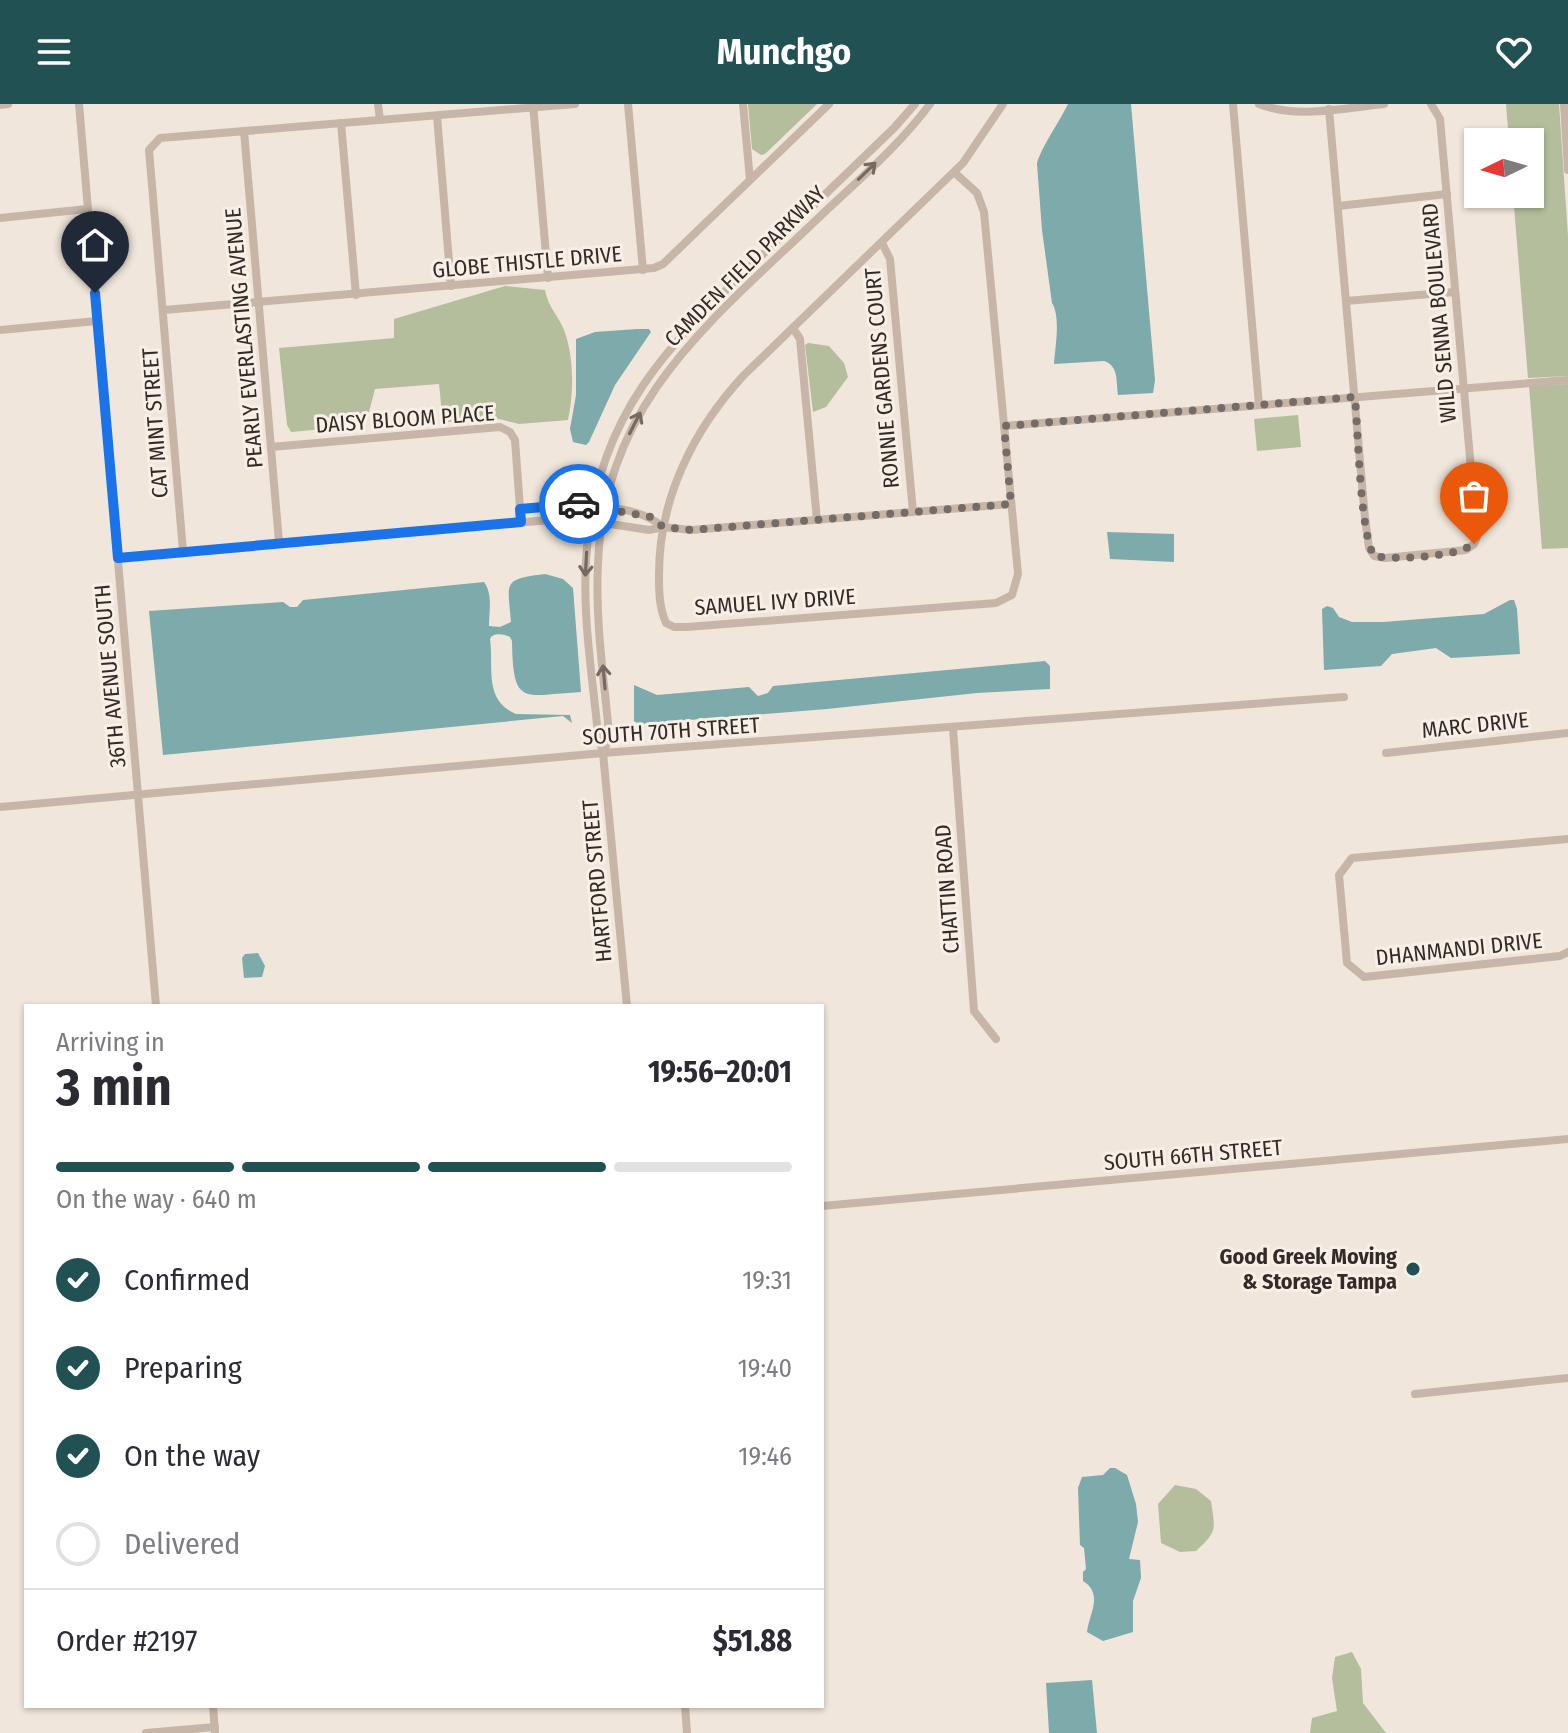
<!DOCTYPE html>
<html lang="en">
<head>
<meta charset="utf-8">
<style>
  body { margin:0; font-family:"Fira Sans Condensed",sans-serif; background:#f7f7f7; color:#2b2b33; height:100vh; display:flex; flex-direction:column; font-size:30px; white-space:nowrap }
  * { box-sizing:border-box; margin:0 }
  p { font-size:26px; color:#7c7c81 }
  .icon { flex:none; width:44px; height:44px; fill:none; stroke:currentColor; stroke-width:2; stroke-linecap:round; stroke-linejoin:round }
  .map { position:relative; flex:1; overflow:hidden }
  .details { position:absolute; left:24px; top:900px; width:800px; height:704px; display:flex; flex-direction:column; background:#fff; border-radius:0px; box-shadow:0 2px 6px #0004 }
  .details>* { flex:none }
  .needle { width:52px; rotate:265deg }
  .buttons { position:absolute; left:1464px; top:24px; display:grid; gap:16px }
  .buttons a { display:grid; place-items:center; width:80px; height:80px; border-radius:0px; background:#fff; box-shadow:0 2px 6px #0004; font-size:40px }
  .pin { position:absolute; display:grid; place-items:center; width:68px; height:68px; color:#fff; margin:-82px -34px; border-radius:50% 50% 50% 0; rotate:-45deg; box-shadow:0 0 8px #0007 }
  .pin .icon { rotate:45deg }
  .courier { position:absolute; display:grid; place-items:center; width:80px; height:80px; margin:-40px; border:6px solid #1a73e8; border-radius:50%; background:#fff; color:#222; box-shadow:0 2px 10px #0007 }
  .overview em { font-style:normal; font-weight:700 }
  .overview div { display:flex; flex-direction:column-reverse }
  .overview { display:flex; align-items:center; justify-content:space-between; height:136px; padding:0 32px }
  h1 { font-size:52px; font-weight:700; line-height:60px }
  .bar { display:grid; grid-template-columns:repeat(4,1fr); gap:12px 8px; align-content:center; height:96px; padding:0 32px }
  .bar i { height:10px; border-radius:6px; background:#e1e1e2 }
  .bar .selected { background:#215153 }
  .bar p { grid-column:span 4 }
  .line { display:flex; align-items:center; gap:20px; padding:0 32px; border-top:2px solid #e1e1e2 }
  .line div { flex:1 }
  ol { padding:0 32px; list-style:none }
  li { display:flex; align-items:center; gap:24px; height:88px }
  li p { margin-inline-start:auto }
  li .icon { padding:8px; border-radius:50%; background:#215153; color:#fff; stroke-width:4 }
  li:last-child { color:#7c7c81 }
  li i { width:44px; height:44px; border:4px solid #e1e1e2; border-radius:50% }
  header { display:flex; justify-content:space-between; align-items:center; height:104px; padding:0 32px; background:#215153; color:#fff; font-size:36px; font-weight:700 }
  .map>svg:first-child { display:block }
  .green { fill:#b4be9d }
  .water { fill:#7daaab }
  .lines { fill:none; stroke-linecap:round; stroke-linejoin:round }
  .minor { stroke:#c7b5a8; stroke-width:8 }
  .oneway { stroke:#766962 }
  .done { stroke:#766c67; stroke-width:8; stroke-dasharray:0 14.4 }
  .route { stroke:#1a73e8; stroke-width:10 }
  .poi-dot { fill:#215153; stroke:#f8f0e7; stroke-width:3 }
  .labels { text-anchor:middle; dominant-baseline:central; stroke-width:6; stroke-linejoin:round; paint-order:stroke }
  .street-label { font-size:22px; fill:#342b28; stroke:#f8f0e7 }
  .poi-label { font-size:22px; font-weight:bold; fill:#342b28; stroke:#f8f0e7; text-anchor:end }
</style>
</head>
<body>
<header><svg class="icon" aria-label="menu" viewBox="0 0 24 24"><path d="M4 6h16M4 12h16M4 18h16"/></svg>Munchgo<svg class="icon" aria-label="heart" viewBox="0 0 24 24"><path d="M12 20l-8-8c-3-5 5-10 8-4 3-6 11-1 8 4z"/></svg></header>
<div class="map">
<svg width="1568" height="1629" viewBox="0 0 1568 1629">
  <rect width="100%" height="100%" fill="#f0e6db"/>
  <!-- green -->
  <g class="green">
    <polygon points="748,0 817,0 765,50 761,51 752,45"/>
    <polygon points="1506,0 1559,0 1568,132 1568,272 1528,274 1513,90 1530,90 1530,38 1509,38"/>
    <path d="M505,182l40,4c3,17 13,25 19,40 10,26 10,63 4,90l-49,4 -32,-8 -44,7 -4,-39 -64,5 -6,23 -14,14 -64,6 -4,-7 -8,-77 115,-10v-19z"/>
    <polygon points="808,239 829,242 844,259 848,273 826,303 813,308 805,241"/>
    <polygon points="1568,280 1568,444 1542,445 1529,282"/>
    <polygon points="1298,311 1301,343 1257,347 1254,315"/>
    <path d="M1175,1381l21,4 15,12c4,29 7,30 -15,50l-16,1 -19,-9 -3,-39z"/>
    <polygon points="1352,1548 1361,1565 1363,1599 1386,1629 1310,1629 1312,1614 1337,1607 1332,1574 1335,1553"/>
  </g>
  <!-- water -->
  <g class="water">
    <path d="M1068,0h63l24,276 -2,13 -35,2c-2,-14 1,-29 -14,-34l-50,3c1,-16 7,-47 -2,-61l-10,-73 -5,-66c2,-13 24,-45 31,-60z"/>
    <polygon points="637,225 649,225 651,228 615,281 589,338 586,341 573,338 570,325 576,291 576,235 595,228"/>
    <polygon points="1107,428 1174,430 1174,458 1110,455"/>
    <path d="M545,470l18,5 10,9 8,104c-58,3 -68,16 -69,-51l-2,-4c-6,-3 -17,-5 -20,2 4,28 -7,61 26,75l54,1 2,8 -9,-7 -400,39 -14,-144 134,-9 7,5h7l6,-7 181,-18c9,12 5,29 5,44l11,1 11,-5c-3,-39 -10,-43 34,-48z"/>
    <polygon points="1510,496 1514,496 1517,505 1520,550 1451,554 1436,544 1392,550 1381,562 1324,566 1322,505 1327,502 1333,504 1339,513 1352,518 1383,518 1484,510"/>
    <polygon points="1045,557 1050,562 1050,585 977,589 827,605 639,620 634,617 634,581 657,591 749,583 758,592 768,589 773,582"/>
    <polygon points="258,849 265,862 262,873 244,874 242,854 245,850"/>
    <path d="M1110,1364h5l12,7 9,29 2,18 -9,37 11,1 1,18 -8,23v31l-30,9 -16,-9c2,-18 17,-38 -4,-51v-9l3,-3 -2,-21 -4,-3 -2,-57 4,-11 21,-2z"/>
    <polygon points="1092,1576 1097,1629 1049,1629 1046,1579"/>
  </g>
  <g class="lines">
    <!-- minor -->
    <g class="minor">
      <polyline points="79,0 156,902"/>
      <polyline points="378,0 380,16"/>
      <polyline points="533,0 548,174"/>
      <polyline points="628,0 643,166"/>
      <polyline points="743,0 750,76"/>
      <polyline points="1233,0 1259,301"/>
      <path d="M1259,0c38,15 85,4 125,0"/>
      <polyline points="1564,0 1568,66"/>
      <polyline points="0,1 8,0"/>
      <polyline points="1329,5 1365,414 1369,444 1374,452 1385,454 1466,446 1474,440 1477,433 1440,15 1431,0"/>
      <polyline points="437,12 451,182"/>
      <polyline points="341,19 356,191"/>
      <polyline points="244,27 279,438"/>
      <path d="M954,68l23,21 7,19 34,362 -6,21 -16,8 -309,24h-13l-8,-4c-7,-16 -7,-31 -7,-49 0,-75 34,-144 85,-199l219,-212 40,-59"/>
      <polyline points="1338,102 1447,90"/>
      <polyline points="0,114 87,105"/>
      <polyline points="882,139 890,155 913,408"/>
      <polyline points="1346,197 1455,188"/>
      <polyline points="164,206 654,164 663,160 829,0"/>
      <polyline points="793,224 800,235 817,416"/>
      <polyline points="0,226 97,217"/>
      <polyline points="1004,322 1568,276"/>
      <polyline points="271,343 500,323 510,328 515,336 521,418"/>
      <path d="M520,405c40,-4 111,-10 143,18"/>
      <polyline points="183,447 149,46 160,34 575,0"/>
      <polyline points="118,454 572,414 649,426 663,423 691,426 1011,400"/>
      <polyline points="953,625 974,907 996,935"/>
      <path d="M604,649l5,-19c-5,-56 -14,-113 -11,-170 6,-159 107,-238 213,-339 40,-39 86,-76 119,-121"/>
      <polyline points="1386,649 1568,629"/>
      <polyline points="0,703 603,649 1344,593"/>
      <polyline points="1568,735 1352,754 1339,771 1347,859 1364,873 1560,852 1568,848"/>
      <path d="M627,902l-24,-253 -5,-19c-6,-62 -17,-125 -11,-187 13,-136 80,-200 172,-289 45,-43 90,-87 135,-130l21,-24"/>
      <polyline points="822,1102 1568,1035"/>
      <polyline points="1415,1290 1568,1274"/>
      <polyline points="213,1602 215,1629"/>
      <polyline points="685,1602 687,1629"/>
      <polyline points="146,1629 215,1623"/>
    </g>
  </g>
  <!-- one-way arrows -->
  <defs><path id="oneway-shaft" d="M-6 0H5M1.5-3L5.5 0L1.5 3" fill="none" stroke-width="1.6" stroke-linecap="round" stroke-linejoin="round" transform="scale(2)"/></defs>
  <g class="oneway">
    <use href="#oneway-shaft" transform="translate(867 67) rotate(-44)"/>
    <use href="#oneway-shaft" transform="translate(635 319) rotate(-63)"/>
    <use href="#oneway-shaft" transform="translate(586 460) rotate(93)"/>
    <use href="#oneway-shaft" transform="translate(604 573) rotate(-95)"/>
  </g>
  <g class="lines">
    <!-- done -->
    <path class="done" d="M579,400l72,13 12,10 28,3 320,-26 -7,-78 351,-29c3,33 5,136 19,159 23,4 82,1 100,-12"/>
    <!-- route -->
    <polyline class="route" points="95,189 118,454 521,418 520,405 579,400"/>
  </g>
  <!-- markers -->
  <circle class="poi-dot" cx="1413" cy="1165" r="8"/>
  <g class="labels">
    <!-- street labels -->
    <g class="street-label">
      <text transform="translate(527 158) rotate(-5)">GLOBE THISTLE DRIVE</text>
      <text transform="translate(745 162) rotate(-45)">CAMDEN FIELD PARKWAY</text>
      <text transform="translate(1439 209) rotate(-95)">WILD SENNA BOULEVARD</text>
      <text transform="translate(244 234) rotate(-95)">PEARLY EVERLASTING AVENUE</text>
      <text transform="translate(882 274) rotate(-95)">RONNIE GARDENS COURT</text>
      <text transform="translate(405 315) rotate(-4)">DAISY BLOOM PLACE</text>
      <text transform="translate(155 319) rotate(-94)">CAT MINT STREET</text>
      <text transform="translate(775 498) rotate(-4)">SAMUEL IVY DRIVE</text>
      <text transform="translate(110 572) rotate(-95)">36TH AVENUE SOUTH</text>
      <text transform="translate(1475 621) rotate(-6)">MARC DRIVE</text>
      <text transform="translate(671 627) rotate(-4)">SOUTH 70TH STREET</text>
      <text transform="translate(597 777) rotate(-95)">HARTFORD STREET</text>
      <text transform="translate(947 785) rotate(-94)">CHATTIN ROAD</text>
      <text transform="translate(1459 845) rotate(-6)">DHANMANDI DRIVE</text>
      <text transform="translate(1193 1051) rotate(-5)">SOUTH 66TH STREET</text>
    </g>
    <!-- poi labels -->
    <g class="poi-label">
      <text x="1397" y="1152">Good Greek Moving<tspan x="1397" dy="25">&amp; Storage Tampa</tspan></text>
    </g>
  </g>
</svg>
<div class="buttons">
<a><svg class="needle" viewBox="-14 -14 28 28"><path d="M0-13l5 13h-10z" fill="#e53935"/><path d="M0 13l5-13h-10z" fill="#7c7c81"/></svg></a>
</div>
<div class="pin" style="left:1474px;top:440px;background:#ea580c"><svg class="icon" aria-label="bag" viewBox="0 0 24 24"><path d="M5 8h14l-1 12H6zM9 8a3 3 0 0 1 6 0"/></svg></div>
<div class="pin" style="left:95px;top:189px;background:#1f2937"><svg class="icon" aria-label="home" viewBox="0 0 24 24"><path d="M3 11l9-7 9 7M6 9v11h12V9"/></svg></div>
<div class="courier" style="left:579px;top:400px"><svg class="icon" aria-label="car" viewBox="0 0 24 24"><path d="M5 17H2v-5l4-1 3-4h7l3 4 3 1v5h-3M9 17h6M6 11h13"/><circle cx="7" cy="17" r="2"/><circle cx="17" cy="17" r="2"/></svg></div>
<section class="details">
<div class="overview"><div><h1>3 min</h1><p>Arriving in</p></div><em>19:56–20:01</em></div>
<div class="bar"><i class="selected"></i><i class="selected"></i><i class="selected"></i><i></i><p>On the way · 640 m</p></div>
<ol>
<li><svg class="icon" aria-label="check" viewBox="0 0 24 24"><path d="M5 12l5 5 9-10"/></svg>Confirmed<p>19:31</p></li>
<li><svg class="icon" aria-label="check" viewBox="0 0 24 24"><path d="M5 12l5 5 9-10"/></svg>Preparing<p>19:40</p></li>
<li><svg class="icon" aria-label="check" viewBox="0 0 24 24"><path d="M5 12l5 5 9-10"/></svg>On the way<p>19:46</p></li>
<li><i></i>Delivered</li>
</ol>
<div class="line" style="height:104px"><div>Order #2197</div><b>$51.88</b></div>
</section>
</div>
</body>
</html>
